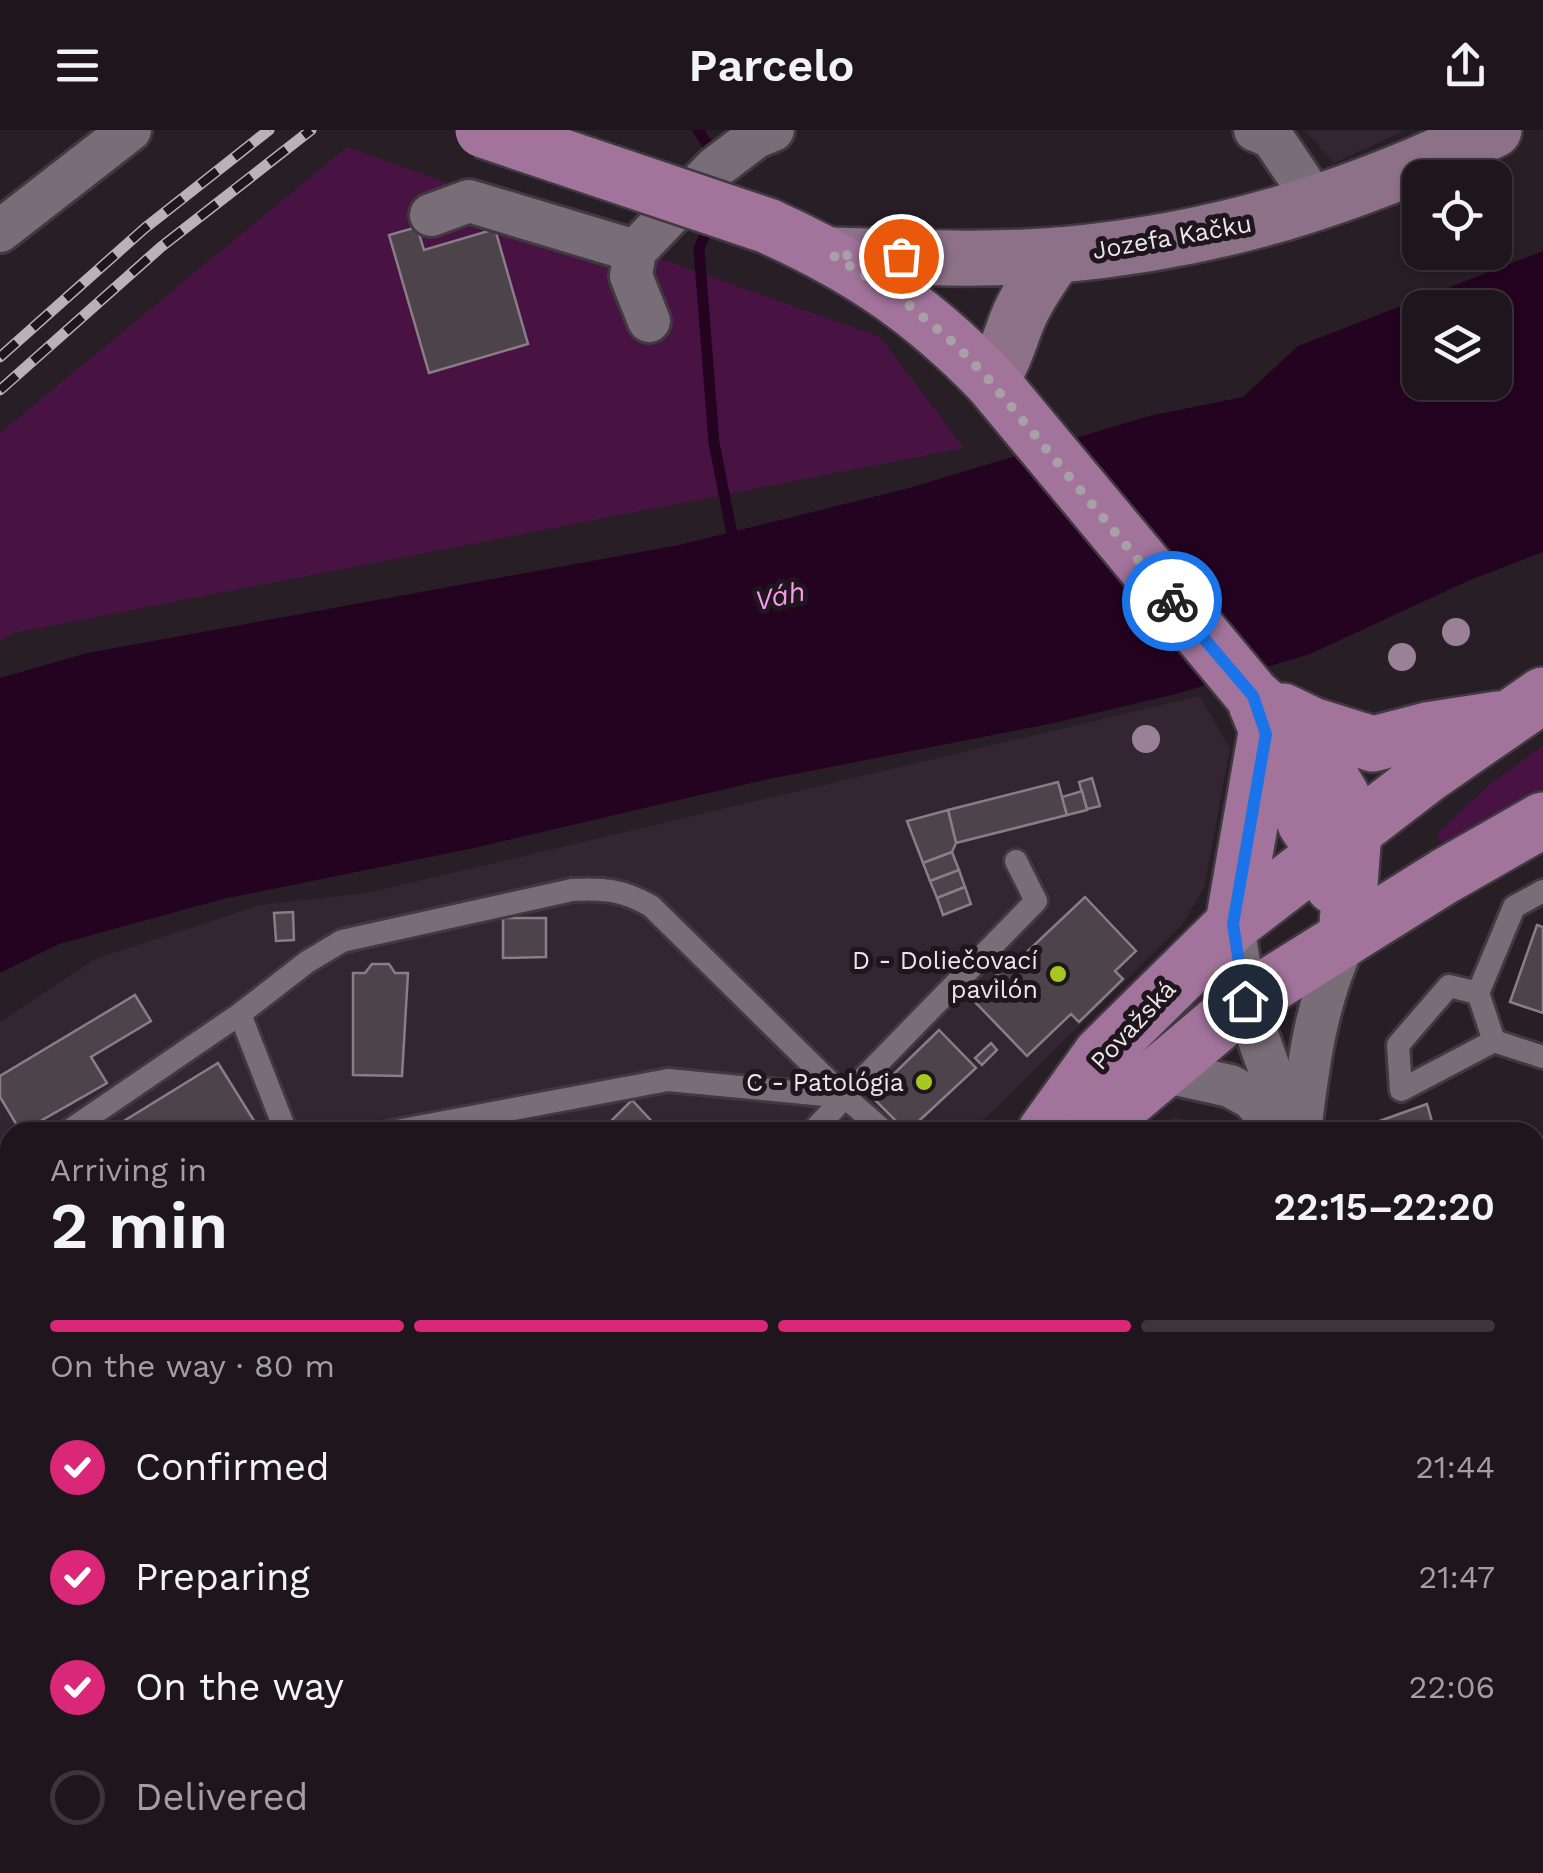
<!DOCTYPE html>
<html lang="en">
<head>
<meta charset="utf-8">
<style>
  body { margin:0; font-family:"Work Sans",sans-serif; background:#2b2329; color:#f1f3f6; height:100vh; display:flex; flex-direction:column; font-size:38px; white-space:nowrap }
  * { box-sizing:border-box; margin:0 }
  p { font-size:32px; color:#a19fa3 }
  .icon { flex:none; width:55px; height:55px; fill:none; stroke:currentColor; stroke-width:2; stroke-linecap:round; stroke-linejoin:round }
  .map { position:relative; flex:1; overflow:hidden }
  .details { position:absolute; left:0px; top:992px; width:1545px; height:752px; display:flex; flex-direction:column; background:#1e161c; border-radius:30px 30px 0 0; box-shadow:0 2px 8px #0004,0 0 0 2px #3c353b }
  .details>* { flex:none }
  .tools { position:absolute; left:1402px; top:30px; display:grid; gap:20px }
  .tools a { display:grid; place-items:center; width:110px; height:110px; border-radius:20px; background:#1e161c; box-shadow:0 2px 8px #0004,0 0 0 2px #3c353b; font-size:50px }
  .pin { position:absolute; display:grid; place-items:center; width:85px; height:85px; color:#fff; margin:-42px; border:5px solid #fff; border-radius:50%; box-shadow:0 2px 10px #0007 }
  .courier { position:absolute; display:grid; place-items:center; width:100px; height:100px; margin:-50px; border:8px solid #1a73e8; border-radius:50%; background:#fff; color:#222; box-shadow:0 2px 12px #0007 }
  .summary em { font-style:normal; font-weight:600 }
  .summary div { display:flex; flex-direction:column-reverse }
  .summary { display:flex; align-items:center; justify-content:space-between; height:170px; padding:0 50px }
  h1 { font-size:65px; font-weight:600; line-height:75px }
  .bar { display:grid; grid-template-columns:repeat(4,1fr); gap:15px 10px; align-content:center; height:120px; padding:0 50px }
  .bar i { height:12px; border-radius:8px; background:#3c353b }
  .bar .active { background:#db2777 }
  .bar p { grid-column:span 4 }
  ol { padding:0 50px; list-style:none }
  li { display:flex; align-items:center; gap:30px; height:110px }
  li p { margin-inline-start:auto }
  li .icon { padding:10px; border-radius:50%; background:#db2777; color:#fff; stroke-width:4 }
  li:last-child { color:#a19fa3 }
  li i { width:55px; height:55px; border:5px solid #3c353b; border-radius:50% }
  header { display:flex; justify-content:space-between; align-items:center; height:130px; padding:0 50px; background:#1e161c; font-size:45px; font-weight:600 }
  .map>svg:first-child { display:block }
  .built { fill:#332531 }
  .green { fill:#481343 }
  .water { fill:#240321; fill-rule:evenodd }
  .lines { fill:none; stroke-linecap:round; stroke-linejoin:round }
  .stream { stroke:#240321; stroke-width:11 }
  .building { fill:#4d434b; stroke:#897d87; stroke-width:2.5 }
  .lane-casing { stroke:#40393f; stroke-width:28 }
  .street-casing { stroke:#40393f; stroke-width:48 }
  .secondary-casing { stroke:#40393f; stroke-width:60 }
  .primary-casing { stroke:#40393f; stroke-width:60 }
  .lane { stroke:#796d77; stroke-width:22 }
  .street { stroke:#796d77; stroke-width:42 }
  .secondary { stroke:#8d7189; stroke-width:55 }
  .primary { stroke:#a2749c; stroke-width:55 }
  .rail-casing { stroke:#b9b2b8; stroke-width:11 }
  .rail { stroke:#1e151d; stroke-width:8; stroke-dasharray:22; stroke-linecap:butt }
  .primary-bridge-casing { stroke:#40393f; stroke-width:60; stroke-linecap:butt }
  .primary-bridge { stroke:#a2749c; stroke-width:55 }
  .tree { fill:#9b8197 }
  .done { stroke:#a7a0a6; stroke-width:10; stroke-dasharray:0 18 }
  .route { stroke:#1a73e8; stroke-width:12 }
  .poi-dot { fill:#a6c821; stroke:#1e151d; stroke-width:4 }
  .labels { text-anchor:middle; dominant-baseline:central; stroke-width:10; stroke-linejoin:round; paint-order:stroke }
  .street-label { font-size:25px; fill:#ece6eb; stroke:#1e151d }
  .poi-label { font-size:25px; fill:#ece6eb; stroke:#1e151d; text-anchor:end }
  .water-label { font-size:28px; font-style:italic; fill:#f899ec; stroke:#1e151d }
</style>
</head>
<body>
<header><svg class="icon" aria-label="menu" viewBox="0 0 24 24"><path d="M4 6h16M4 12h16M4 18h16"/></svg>Parcelo<svg class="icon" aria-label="share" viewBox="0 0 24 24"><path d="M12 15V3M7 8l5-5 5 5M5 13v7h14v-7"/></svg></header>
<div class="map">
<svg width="1543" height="1743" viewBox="0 0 1543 1743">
  <rect width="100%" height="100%" fill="#281e26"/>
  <!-- built -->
  <g class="built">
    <polygon points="1305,0 1406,0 1334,33"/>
    <polygon points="1200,566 1230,619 1204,758 1182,795 971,1002 10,1002 10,1735 231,1735 223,1743 0,1743 0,892 95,829 260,775 367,763"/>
    <polygon points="1173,987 1218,995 1222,1002 1157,1002"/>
    <polygon points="399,1735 813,1735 822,1743 391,1743"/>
  </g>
  <!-- green -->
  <g class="green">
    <polygon points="347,17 880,207 964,318 14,503 0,511 0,303"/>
    <polygon points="1543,616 1543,665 1449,719 1436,705 1490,654"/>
  </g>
  <!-- water -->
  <path class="water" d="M1543,121v301l-73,28 -160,74 -134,40 -127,30 -285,56 -290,68 -251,51 -164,45 -59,29v-295l87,-25 592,-108 230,-57 240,-72 94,-19 55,-51zM1420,178h75v74h-75z"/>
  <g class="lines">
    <!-- stream -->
    <g class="stream">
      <polyline points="698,0 715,26"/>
      <polyline points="710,92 699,119 714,313 734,414"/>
    </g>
  </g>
  <!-- building -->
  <g class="building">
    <polygon points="417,97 424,120 495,99 528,214 429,243 389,105"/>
    <polygon points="1092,648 1100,676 1087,679 1079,652"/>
    <polygon points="1058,652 1067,685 956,713 948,680"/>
    <polygon points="1082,661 1087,680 1067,685 1062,667"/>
    <polygon points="948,680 956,713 952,722 923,733 907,691"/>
    <polygon points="952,722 959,740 930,751 923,733"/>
    <polygon points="959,740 965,757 937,768 930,751"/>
    <polygon points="965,757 971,774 943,785 937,768"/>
    <polygon points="1085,767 1136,821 1115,841 1123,849 1079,892 1071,884 1027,926 975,872 997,851 994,848 1010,831 1013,835"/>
    <polygon points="293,782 294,810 276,811 274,783"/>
    <polygon points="503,788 546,788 546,827 503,828"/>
    <polygon points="1537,795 1543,797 1543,883 1510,872"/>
    <polygon points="372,834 389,834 395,843 408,843 402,946 353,945 353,843 365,843"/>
    <polygon points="135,865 151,891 91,927 107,953 21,1002 0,967 0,946"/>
    <polygon points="939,900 976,938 907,1002 871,966"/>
    <polygon points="991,913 997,920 982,935 975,928"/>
    <polygon points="218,933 261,1002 106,1002"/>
    <polygon points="632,970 658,998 652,1002 600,1002"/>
    <polygon points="1427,974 1435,1002 1349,1002"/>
    <polygon points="10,1068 10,1254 0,1268 0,1083"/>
    <polygon points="1540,1173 1543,1199 1535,1202 1535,1175"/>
    <polygon points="1543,1282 1543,1477 1535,1480 1535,1285"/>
    <polygon points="1191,1735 1268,1735 1261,1743 1199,1743"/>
  </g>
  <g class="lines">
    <defs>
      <g id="lane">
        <polyline points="1478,863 1449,856 1398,915 1401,960 1494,911 1543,927"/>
        <polyline points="240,884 286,1002"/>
        <polyline points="1494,911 1478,863 1514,777 1543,761"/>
        <polyline points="845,967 1036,771 1016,731"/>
        <path d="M67,1002l173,-118 67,-52 35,-21 230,-51c32,-2 51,0 79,16l194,191"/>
        <polyline points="391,1002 668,950 845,967"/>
        <polyline points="812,1002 845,967 885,1002"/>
        <polyline points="0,1069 10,1056"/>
        <polyline points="0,1497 10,1509"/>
        <polyline points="10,1586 2,1594 10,1599"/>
        <polyline points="0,1723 10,1722"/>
        <polyline points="360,1735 368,1743"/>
        <polyline points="520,1743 528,1735"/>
        <polyline points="620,1743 628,1735"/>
      </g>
      <g id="street">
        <polyline points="1255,0 1272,7 1317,74"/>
        <polyline points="431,85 469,71 635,121"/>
        <polyline points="0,101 130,0"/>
        <polyline points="649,191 631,146 635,121 715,38 756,7 773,0"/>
        <polyline points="1233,794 1245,871 1292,1002"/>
        <polyline points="1163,941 1230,956 1252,968 1281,1002"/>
        <path d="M1300,1002c8,-68 16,-131 46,-194"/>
        <polyline points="1535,1516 1543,1513"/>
        <polyline points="1535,1568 1543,1566"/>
        <polyline points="1535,1686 1543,1707"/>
        <polyline points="1351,1743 1359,1735"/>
      </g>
      <g id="secondary">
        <path d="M832,125c76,2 152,6 228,0 158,-14 291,-56 434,-125"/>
        <path d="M991,251c12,-20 17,-36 25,-58 10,-25 25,-46 40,-68"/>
      </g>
      <g id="primary">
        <path d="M768,96c91,41 153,83 223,155l262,315 60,51 29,49 12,35 -8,107"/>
        <polyline points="1256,574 1305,693 1325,723 1333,756"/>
        <polyline points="1283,581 1312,595 1373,614 1427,600 1498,589"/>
        <polyline points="1233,794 1266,603"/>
        <polyline points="1045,1002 1101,924 1233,794 1430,643 1543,565"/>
        <polyline points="1090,1002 1245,871 1445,746 1543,690"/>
        <polyline points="312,1743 321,1735"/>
      </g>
    </defs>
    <!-- lane casing -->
    <use href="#lane" class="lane-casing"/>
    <!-- street casing -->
    <use href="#street" class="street-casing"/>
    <!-- secondary casing -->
    <use href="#secondary" class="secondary-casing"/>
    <!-- primary casing -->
    <use href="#primary" class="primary-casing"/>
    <!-- lane -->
    <use href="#lane" class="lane"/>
    <!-- street -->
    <use href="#street" class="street"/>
    <!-- secondary -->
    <use href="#secondary" class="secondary"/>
    <!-- primary -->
    <use href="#primary" class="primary"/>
    <defs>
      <g id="rail">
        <polyline points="0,227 145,98 269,0"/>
        <polyline points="0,260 161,117 311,0"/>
      </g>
    </defs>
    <!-- rail casing -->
    <use href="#rail" class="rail-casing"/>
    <!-- rail -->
    <use href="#rail" class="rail"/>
    <defs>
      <polyline id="primary-bridge" points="483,0 768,96"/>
    </defs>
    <!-- primary-bridge casing -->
    <use href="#primary-bridge" class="primary-bridge-casing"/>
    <!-- primary-bridge -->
    <use href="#primary-bridge" class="primary-bridge"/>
  </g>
  <!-- trees -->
  <g class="tree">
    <circle cx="1456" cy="502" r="14"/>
    <circle cx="1402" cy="527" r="14"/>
    <circle cx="1146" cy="609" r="14"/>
  </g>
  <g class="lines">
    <!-- done -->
    <polyline class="done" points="901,126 832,125 898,166 955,214 990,251 1172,471"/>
    <!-- route -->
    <polyline class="route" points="1172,471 1253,566 1266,604 1233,794 1245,871"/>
  </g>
  <!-- markers -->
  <g class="poi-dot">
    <circle cx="1058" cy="844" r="10"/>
    <circle cx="924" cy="952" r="10"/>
  </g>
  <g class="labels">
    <!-- street labels -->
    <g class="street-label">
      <text transform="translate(1172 107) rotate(-10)">Jozefa Kačku</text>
      <text transform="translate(1133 895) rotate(-47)">Považská</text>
    </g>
    <!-- poi labels -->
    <g class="poi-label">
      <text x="1038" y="830">D - Doliečovací<tspan x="1038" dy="29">pavilón</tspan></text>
      <text x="904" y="952">C - Patológia</text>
    </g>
    <!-- water labels -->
    <g class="water-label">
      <text transform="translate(780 466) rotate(-12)">Váh</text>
    </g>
  </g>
</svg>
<div class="tools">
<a><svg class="icon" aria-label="locate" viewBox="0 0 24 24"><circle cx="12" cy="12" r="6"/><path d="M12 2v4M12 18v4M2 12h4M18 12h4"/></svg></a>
<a><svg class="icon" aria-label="layers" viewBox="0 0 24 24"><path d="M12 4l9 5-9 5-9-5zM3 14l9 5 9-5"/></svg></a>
</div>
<div class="pin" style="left:901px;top:126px;background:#ea580c"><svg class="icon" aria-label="bag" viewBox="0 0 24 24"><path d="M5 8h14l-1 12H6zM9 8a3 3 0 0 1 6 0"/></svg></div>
<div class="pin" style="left:1245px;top:871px;background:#1f2937"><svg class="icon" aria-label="home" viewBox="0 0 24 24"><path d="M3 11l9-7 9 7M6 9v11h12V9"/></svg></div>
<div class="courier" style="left:1172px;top:471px"><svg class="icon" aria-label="bike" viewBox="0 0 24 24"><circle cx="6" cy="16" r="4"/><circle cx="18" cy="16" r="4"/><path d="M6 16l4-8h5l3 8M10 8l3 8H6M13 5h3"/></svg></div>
<section class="details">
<div class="summary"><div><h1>2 min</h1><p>Arriving in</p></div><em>22:15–22:20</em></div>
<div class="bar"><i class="active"></i><i class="active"></i><i class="active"></i><i></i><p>On the way · 80 m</p></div>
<ol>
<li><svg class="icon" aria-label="check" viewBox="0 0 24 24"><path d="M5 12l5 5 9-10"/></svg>Confirmed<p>21:44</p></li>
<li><svg class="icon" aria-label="check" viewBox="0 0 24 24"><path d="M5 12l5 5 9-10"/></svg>Preparing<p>21:47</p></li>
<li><svg class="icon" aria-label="check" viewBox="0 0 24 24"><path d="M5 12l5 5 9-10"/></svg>On the way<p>22:06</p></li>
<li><i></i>Delivered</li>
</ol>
</section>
</div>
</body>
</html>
